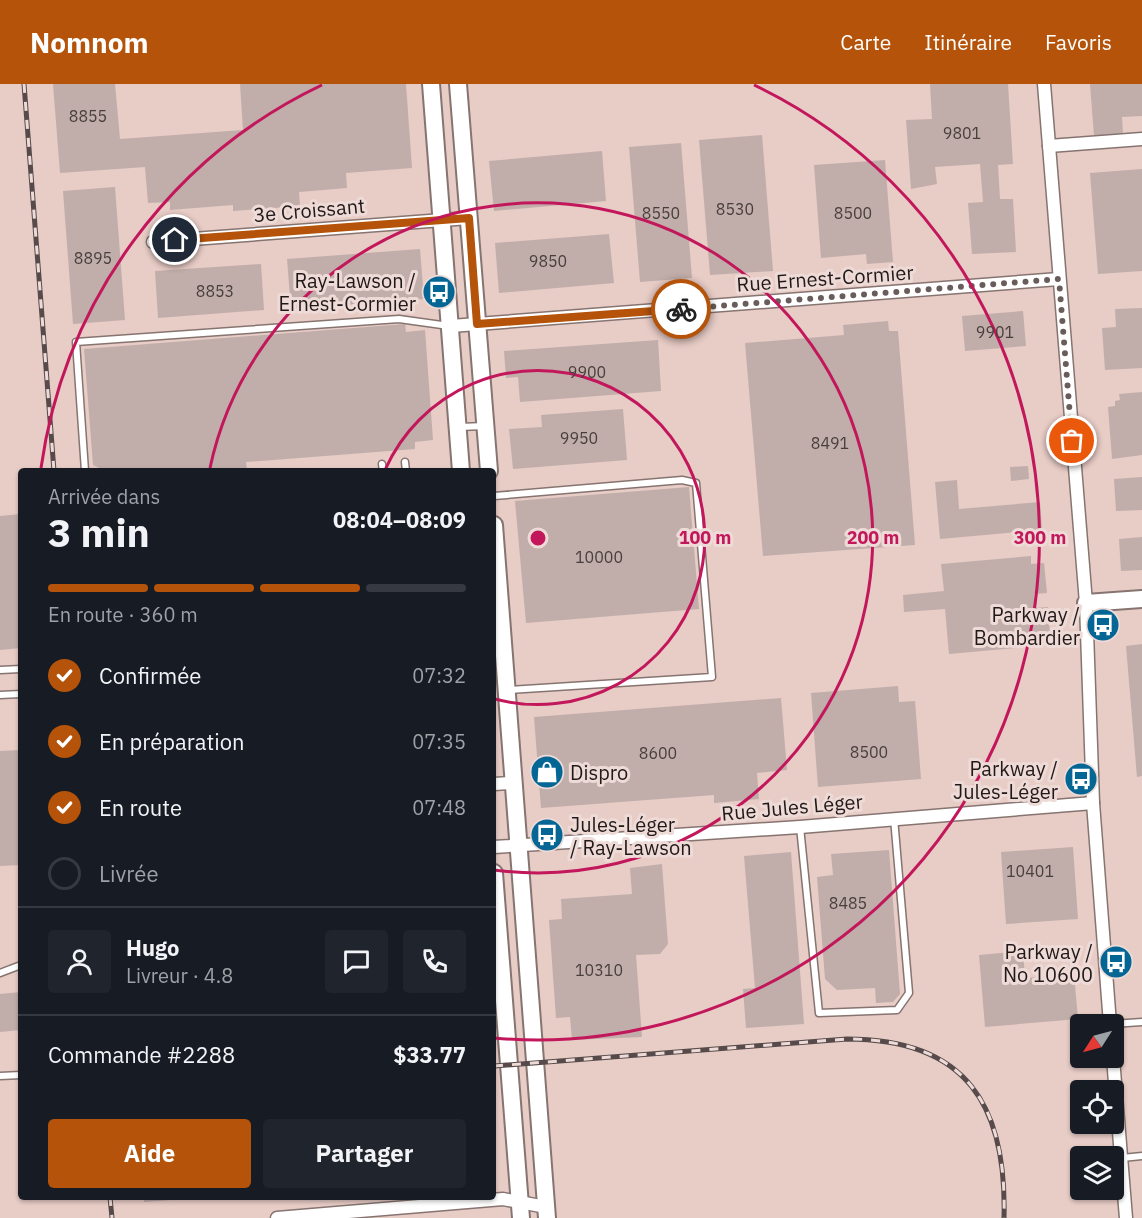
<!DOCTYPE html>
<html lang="fr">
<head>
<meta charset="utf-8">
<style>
  body { margin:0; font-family:"IBM Plex Sans",sans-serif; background:#20242c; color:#f1f3f6; height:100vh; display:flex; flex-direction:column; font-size:22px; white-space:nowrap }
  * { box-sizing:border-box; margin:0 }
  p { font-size:20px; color:#9ea1a6 }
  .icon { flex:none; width:33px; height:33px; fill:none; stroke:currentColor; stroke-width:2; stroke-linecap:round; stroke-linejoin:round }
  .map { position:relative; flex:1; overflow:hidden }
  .details { position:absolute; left:18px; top:384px; width:478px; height:732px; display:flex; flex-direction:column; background:#171b24; border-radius:6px; box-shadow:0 2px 4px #0004 }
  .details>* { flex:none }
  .needle { width:39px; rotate:234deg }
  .controls { position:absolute; left:1070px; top:930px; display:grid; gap:12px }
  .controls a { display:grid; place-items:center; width:54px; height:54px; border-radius:6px; background:#171b24; box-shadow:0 2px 4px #0004; font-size:30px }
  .pin { position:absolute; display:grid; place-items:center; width:51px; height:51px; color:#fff; margin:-26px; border:3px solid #fff; border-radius:50%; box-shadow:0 2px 6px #0007 }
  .courier { position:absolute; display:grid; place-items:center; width:60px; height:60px; margin:-30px; border:4px solid #b45309; border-radius:50%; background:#fff; color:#222; box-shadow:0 2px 8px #0007 }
  .summary em { font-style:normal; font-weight:800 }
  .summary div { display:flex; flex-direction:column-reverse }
  .summary { display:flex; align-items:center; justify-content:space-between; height:102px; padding:0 30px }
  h1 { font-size:39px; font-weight:800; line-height:45px }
  .bar { display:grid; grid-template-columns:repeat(4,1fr); gap:9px 6px; align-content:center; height:72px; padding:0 30px }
  .bar i { height:8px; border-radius:4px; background:#363941 }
  .bar .active { background:#b45309 }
  .bar p { grid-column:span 4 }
  .line { display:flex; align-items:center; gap:15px; padding:0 30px; border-top:2px solid #363941 }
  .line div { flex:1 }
  .round { display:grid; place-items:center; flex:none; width:63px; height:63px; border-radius:6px; background:#20242c }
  ol { padding:0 30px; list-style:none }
  li { display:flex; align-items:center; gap:18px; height:66px }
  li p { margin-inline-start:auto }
  li .icon { padding:6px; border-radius:50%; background:#b45309; color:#fff; stroke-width:4 }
  li:last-child { color:#9ea1a6 }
  li i { width:33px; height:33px; border:3px solid #363941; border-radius:50% }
  .primary-button { display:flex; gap:12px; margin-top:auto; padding:12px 30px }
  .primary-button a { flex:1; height:69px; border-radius:6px; background:#b45309; color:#fff; font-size:24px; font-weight:800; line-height:69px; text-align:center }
  .primary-button a+a { background:#20242c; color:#f1f3f6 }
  header { display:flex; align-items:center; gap:36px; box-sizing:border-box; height:84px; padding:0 30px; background:#b45309; color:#fff }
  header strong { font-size:28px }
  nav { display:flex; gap:33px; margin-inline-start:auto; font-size:21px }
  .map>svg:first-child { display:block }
  .built { fill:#e8ccc6; fill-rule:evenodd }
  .building { fill:#c1aeaa }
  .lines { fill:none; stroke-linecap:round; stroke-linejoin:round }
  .service-casing { stroke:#867470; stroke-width:9 }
  .minor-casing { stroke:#867470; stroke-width:15 }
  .tertiary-casing { stroke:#867470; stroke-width:20 }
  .service { stroke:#fff; stroke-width:6 }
  .minor { stroke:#fff; stroke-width:12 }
  .tertiary { stroke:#fff; stroke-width:16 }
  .rail-casing { stroke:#564b4a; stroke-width:5 }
  .rail { stroke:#eedad6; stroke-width:3; stroke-dasharray:9; stroke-linecap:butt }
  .done { stroke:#685d5a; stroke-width:6; stroke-dasharray:0 10.8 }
  .route { stroke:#b45309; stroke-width:8 }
  .ring { fill:none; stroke:#c2185b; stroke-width:3 }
  .labels { text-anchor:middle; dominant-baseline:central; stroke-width:6; stroke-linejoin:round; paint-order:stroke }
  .number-label { font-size:16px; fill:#483e3c }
  .street-label { font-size:20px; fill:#201918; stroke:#eedad6 }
  .poi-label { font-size:20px; fill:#201918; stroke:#eedad6; text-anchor:end }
  .centre { fill:#c2185b; stroke:#eedad6; stroke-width:3 }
  .ring-label { font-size:18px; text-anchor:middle; font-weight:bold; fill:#c2185b; stroke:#eedad6; stroke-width:6; stroke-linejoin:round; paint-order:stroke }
</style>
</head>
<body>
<header>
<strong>Nomnom</strong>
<nav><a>Carte</a><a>Itinéraire</a><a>Favoris</a></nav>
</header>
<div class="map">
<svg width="1142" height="1134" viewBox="0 0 1142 1134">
  <rect width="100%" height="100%" fill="#eedad6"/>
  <!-- built -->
  <path class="built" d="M0,0h1142v1134h-1142zM21,387h473v726h-473zM1080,940h33v34h-33zM1080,1006h33v34h-33zM1080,1072h33v34h-33z"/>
  <!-- building -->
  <g class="building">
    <polygon points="53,0 115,0 120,55 243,46 240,0 406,0 412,84 346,89 347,104 299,108 300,122 233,127 233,121 170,126 170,118 148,119 145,83 60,89"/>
    <polygon points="930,0 1008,0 1013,80 998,81 1000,115 1013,115 1016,168 972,170 968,119 983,118 980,80 935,83 937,100 911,105 906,36 932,35"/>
    <polygon points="1090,0 1142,0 1142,32 1122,33 1123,50 1094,52"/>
    <polygon points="762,51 773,187 710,191 699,56"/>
    <polygon points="681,59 692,194 640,198 629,63"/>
    <polygon points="602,67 606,117 494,127 489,77"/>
    <polygon points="885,76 893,178 867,180 866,170 821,174 814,81"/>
    <polygon points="1142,85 1142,187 1098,190 1090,89"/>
    <polygon points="115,103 125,236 73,240 63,107"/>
    <polygon points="609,150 614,199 499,209 495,159"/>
    <polygon points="420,165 424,215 291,225 287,175"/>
    <polygon points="261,180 264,226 158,234 155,187"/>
    <polygon points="1142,224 1142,284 1105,286 1102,244 1116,243 1115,225"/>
    <polygon points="1023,227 1026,262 965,267 962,232"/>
    <polygon points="888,237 889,247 898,247 915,461 763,472 745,259 844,251 843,241"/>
    <polygon points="405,240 406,248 425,246 433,356 415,358 415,365 246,378 247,387 105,387 93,381 84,265"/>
    <polygon points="658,256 661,307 520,318 518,293 506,294 504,267"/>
    <polygon points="1142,308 1142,371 1112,375 1108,323 1115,322 1115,317 1120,316 1119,310"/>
    <polygon points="623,325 627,376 513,385 509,345 542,343 541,331"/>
    <polygon points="1028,382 1029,395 1011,397 1010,383"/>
    <polygon points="1142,393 1142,426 1116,427 1114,395"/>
    <polygon points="957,396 959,425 1040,418 1042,446 940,455 935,398"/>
    <polygon points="689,403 699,525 526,539 515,417"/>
    <polygon points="21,430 21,564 0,566 0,432"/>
    <polygon points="1142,453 1142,486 1121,487 1119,455"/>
    <polygon points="1031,472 1031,480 1044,479 1047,509 1034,510 1035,524 1048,523 1050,553 1037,555 1038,562 949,570 945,525 904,528 903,511 944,507 941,480"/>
    <polygon points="1142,560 1142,692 1137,693 1126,562"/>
    <polygon points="898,602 899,618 915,617 921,695 818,703 811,609"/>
    <polygon points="781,614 787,686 757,689 759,715 714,719 714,711 541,724 534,633"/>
    <polygon points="21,666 21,781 0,782 0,667"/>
    <polygon points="1073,763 1078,835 1006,840 1001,768"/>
    <polygon points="889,766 900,910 893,918 876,919 875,904 837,906 825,895 817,793 833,791 831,770"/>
    <polygon points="791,768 804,940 746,944 743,905 755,904 744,772"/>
    <polygon points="662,780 668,860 660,870 636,871 642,953 572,956 570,933 556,934 549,836 562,835 561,815 632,810 630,784"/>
    <polygon points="1023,867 1025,894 1074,890 1078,935 985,943 979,871"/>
    <polygon points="21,908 21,946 0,948 0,910"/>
    <polygon points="144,1113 184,1113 184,1115 144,1118"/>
  </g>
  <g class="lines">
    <defs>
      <g id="service">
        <polyline points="459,343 485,342"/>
        <polyline points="405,378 406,387"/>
        <polyline points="382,380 383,387"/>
        <polyline points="85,387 76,258 399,235 449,242"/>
        <polyline points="494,412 682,396 696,399 712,593 509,606"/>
        <polyline points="0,586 21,585"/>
        <polyline points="0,611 21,610"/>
        <polyline points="800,743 819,929 897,926 909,909 894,734"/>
        <polyline points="0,889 21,881"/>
        <polyline points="1112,940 1142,938"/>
        <polyline points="0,992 21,991"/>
        <polyline points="1122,1074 1142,1072"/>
      </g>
      <g id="minor">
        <polyline points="1044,0 1086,519 1093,719 1110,940"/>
        <polyline points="1049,62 1142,55"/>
        <polyline points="153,158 469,134"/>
        <polyline points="451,242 1059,195"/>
        <polyline points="494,700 512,699"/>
        <polyline points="494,763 800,743 1093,719"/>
        <polyline points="1113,974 1126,1134"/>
        <polyline points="277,1134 503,1115 546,1123"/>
      </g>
      <g id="tertiary">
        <polyline points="431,0 461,387"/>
        <polyline points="458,0 489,387"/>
        <polyline points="494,441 547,1134"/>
        <polyline points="1086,519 1142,515"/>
        <polyline points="494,789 521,1134"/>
      </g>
    </defs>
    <!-- service casing -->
    <use href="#service" class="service-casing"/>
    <!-- minor casing -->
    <use href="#minor" class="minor-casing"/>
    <!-- tertiary casing -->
    <use href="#tertiary" class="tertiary-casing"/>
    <!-- service -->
    <use href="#service" class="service"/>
    <!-- minor -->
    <use href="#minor" class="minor"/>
    <!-- tertiary -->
    <use href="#tertiary" class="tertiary"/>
    <defs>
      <g id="rail">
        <polyline points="24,0 54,387"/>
        <path d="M494,982l353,-27c120,0 160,67 157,179"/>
        <polyline points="110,1113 112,1134"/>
      </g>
    </defs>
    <!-- rail casing -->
    <use href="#rail" class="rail-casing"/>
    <!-- rail -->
    <use href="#rail" class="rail"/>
  </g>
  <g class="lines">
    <!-- done -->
    <polyline class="done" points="681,225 1059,195 1072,357"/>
    <!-- route -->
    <polyline class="route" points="175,156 469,134 477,240 681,225"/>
  </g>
  <!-- distance rings -->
  <g class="ring">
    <path d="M385 386A167 167 0 1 1 495 615"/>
    <path d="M210 384A335 335 0 1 1 494 786"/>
    <path d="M41 384A502 502 0 0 1 322 1M754 1A502 502 0 0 1 494 954"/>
  </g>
  <!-- icons -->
  <defs>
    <symbol id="bus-disc" viewBox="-11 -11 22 22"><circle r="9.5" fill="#036695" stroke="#eedad6"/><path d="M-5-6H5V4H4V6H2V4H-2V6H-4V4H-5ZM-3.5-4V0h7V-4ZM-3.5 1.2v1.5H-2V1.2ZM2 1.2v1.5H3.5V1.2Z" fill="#fff"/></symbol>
    <symbol id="shop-disc" viewBox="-11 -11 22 22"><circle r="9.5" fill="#036695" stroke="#eedad6"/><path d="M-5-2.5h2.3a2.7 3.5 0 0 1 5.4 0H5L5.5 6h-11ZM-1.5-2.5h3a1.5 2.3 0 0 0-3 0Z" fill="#fff"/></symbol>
  </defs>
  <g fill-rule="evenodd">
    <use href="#bus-disc" x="420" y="189" width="38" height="38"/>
    <use href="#bus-disc" x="1084" y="522" width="38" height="38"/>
    <use href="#shop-disc" x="528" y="669" width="38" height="38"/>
    <use href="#bus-disc" x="1062" y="676" width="38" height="38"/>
    <use href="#bus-disc" x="528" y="732" width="38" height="38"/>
    <use href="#bus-disc" x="1097" y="859" width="38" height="38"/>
  </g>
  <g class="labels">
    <!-- number labels -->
    <g class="number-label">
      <text x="88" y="32">8855</text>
      <text x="962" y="49">9801</text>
      <text x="735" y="125">8530</text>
      <text x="661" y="129">8550</text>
      <text x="853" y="129">8500</text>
      <text x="93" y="174">8895</text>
      <text x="548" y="177">9850</text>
      <text x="215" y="207">8853</text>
      <text x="995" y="248">9901</text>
      <text x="587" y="288">9900</text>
      <text x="579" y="354">9950</text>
      <text x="830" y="359">8491</text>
      <text x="599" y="473">10000</text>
      <text x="869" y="668">8500</text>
      <text x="658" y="669">8600</text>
      <text x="1030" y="787">10401</text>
      <text x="848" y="819">8485</text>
      <text x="599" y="886">10310</text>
    </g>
    <!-- street labels -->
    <g class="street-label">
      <text transform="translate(309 126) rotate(-5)">3e Croissant</text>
      <text transform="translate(825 194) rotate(-4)">Rue Ernest-Cormier</text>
      <text transform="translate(792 723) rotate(-5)">Rue Jules Léger</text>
    </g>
    <!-- poi labels -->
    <g class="poi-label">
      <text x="416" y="196">Ray-Lawson /<tspan x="416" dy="23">Ernest-Cormier</tspan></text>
      <text x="1080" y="530">Parkway /<tspan x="1080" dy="23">Bombardier</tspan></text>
      <text x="1058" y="684">Parkway /<tspan x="1058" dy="23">Jules-Léger</tspan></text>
      <text x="570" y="688" text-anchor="start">Dispro</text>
      <text x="570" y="740" text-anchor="start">Jules-Léger<tspan x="570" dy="23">/ Ray-Lawson</tspan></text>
      <text x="1093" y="867">Parkway /<tspan x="1093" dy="23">No 10600</tspan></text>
    </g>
  </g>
  <circle cx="538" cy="454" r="9" class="centre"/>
  <g class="ring-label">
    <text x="705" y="460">100 m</text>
    <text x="873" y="460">200 m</text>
    <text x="1040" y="460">300 m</text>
  </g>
</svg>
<div class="controls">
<a><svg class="needle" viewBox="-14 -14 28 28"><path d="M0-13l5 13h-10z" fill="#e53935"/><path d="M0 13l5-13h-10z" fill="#9ea1a6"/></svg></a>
<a><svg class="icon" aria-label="locate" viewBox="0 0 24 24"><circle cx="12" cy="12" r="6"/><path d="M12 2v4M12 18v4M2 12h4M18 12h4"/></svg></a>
<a><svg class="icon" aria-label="layers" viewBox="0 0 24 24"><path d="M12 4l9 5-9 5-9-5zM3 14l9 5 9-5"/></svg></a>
</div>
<div class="pin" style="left:1072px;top:357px;background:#ea580c"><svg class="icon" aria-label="bag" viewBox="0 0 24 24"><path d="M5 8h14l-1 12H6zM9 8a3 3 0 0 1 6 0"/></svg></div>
<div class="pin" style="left:175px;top:156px;background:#1f2937"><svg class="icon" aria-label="home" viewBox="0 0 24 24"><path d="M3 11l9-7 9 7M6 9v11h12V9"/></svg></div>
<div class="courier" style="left:681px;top:225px"><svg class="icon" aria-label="bike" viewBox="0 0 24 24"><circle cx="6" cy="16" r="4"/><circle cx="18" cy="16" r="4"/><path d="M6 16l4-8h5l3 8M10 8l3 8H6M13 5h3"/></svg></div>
<section class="details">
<div class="summary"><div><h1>3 min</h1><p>Arrivée dans</p></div><em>08:04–08:09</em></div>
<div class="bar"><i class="active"></i><i class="active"></i><i class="active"></i><i></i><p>En route · 360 m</p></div>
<ol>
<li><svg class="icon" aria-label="check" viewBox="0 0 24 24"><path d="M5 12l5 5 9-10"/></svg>Confirmée<p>07:32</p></li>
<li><svg class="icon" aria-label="check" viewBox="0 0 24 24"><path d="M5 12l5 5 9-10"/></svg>En préparation<p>07:35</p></li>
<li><svg class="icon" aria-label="check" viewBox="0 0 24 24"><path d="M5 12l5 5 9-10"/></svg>En route<p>07:48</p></li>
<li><i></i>Livrée</li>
</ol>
<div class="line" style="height:108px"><a class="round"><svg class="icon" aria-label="person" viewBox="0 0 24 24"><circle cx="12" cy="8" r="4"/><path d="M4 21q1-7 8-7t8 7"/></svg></a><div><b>Hugo</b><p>Livreur · 4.8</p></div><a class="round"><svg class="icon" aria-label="chat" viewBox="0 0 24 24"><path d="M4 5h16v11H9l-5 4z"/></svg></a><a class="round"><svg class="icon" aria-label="phone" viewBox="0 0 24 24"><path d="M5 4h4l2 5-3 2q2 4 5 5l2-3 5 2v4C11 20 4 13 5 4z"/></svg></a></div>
<div class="line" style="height:78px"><div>Commande #2288</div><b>$33.77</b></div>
<div class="primary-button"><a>Aide</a><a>Partager</a></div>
</section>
</div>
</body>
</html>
